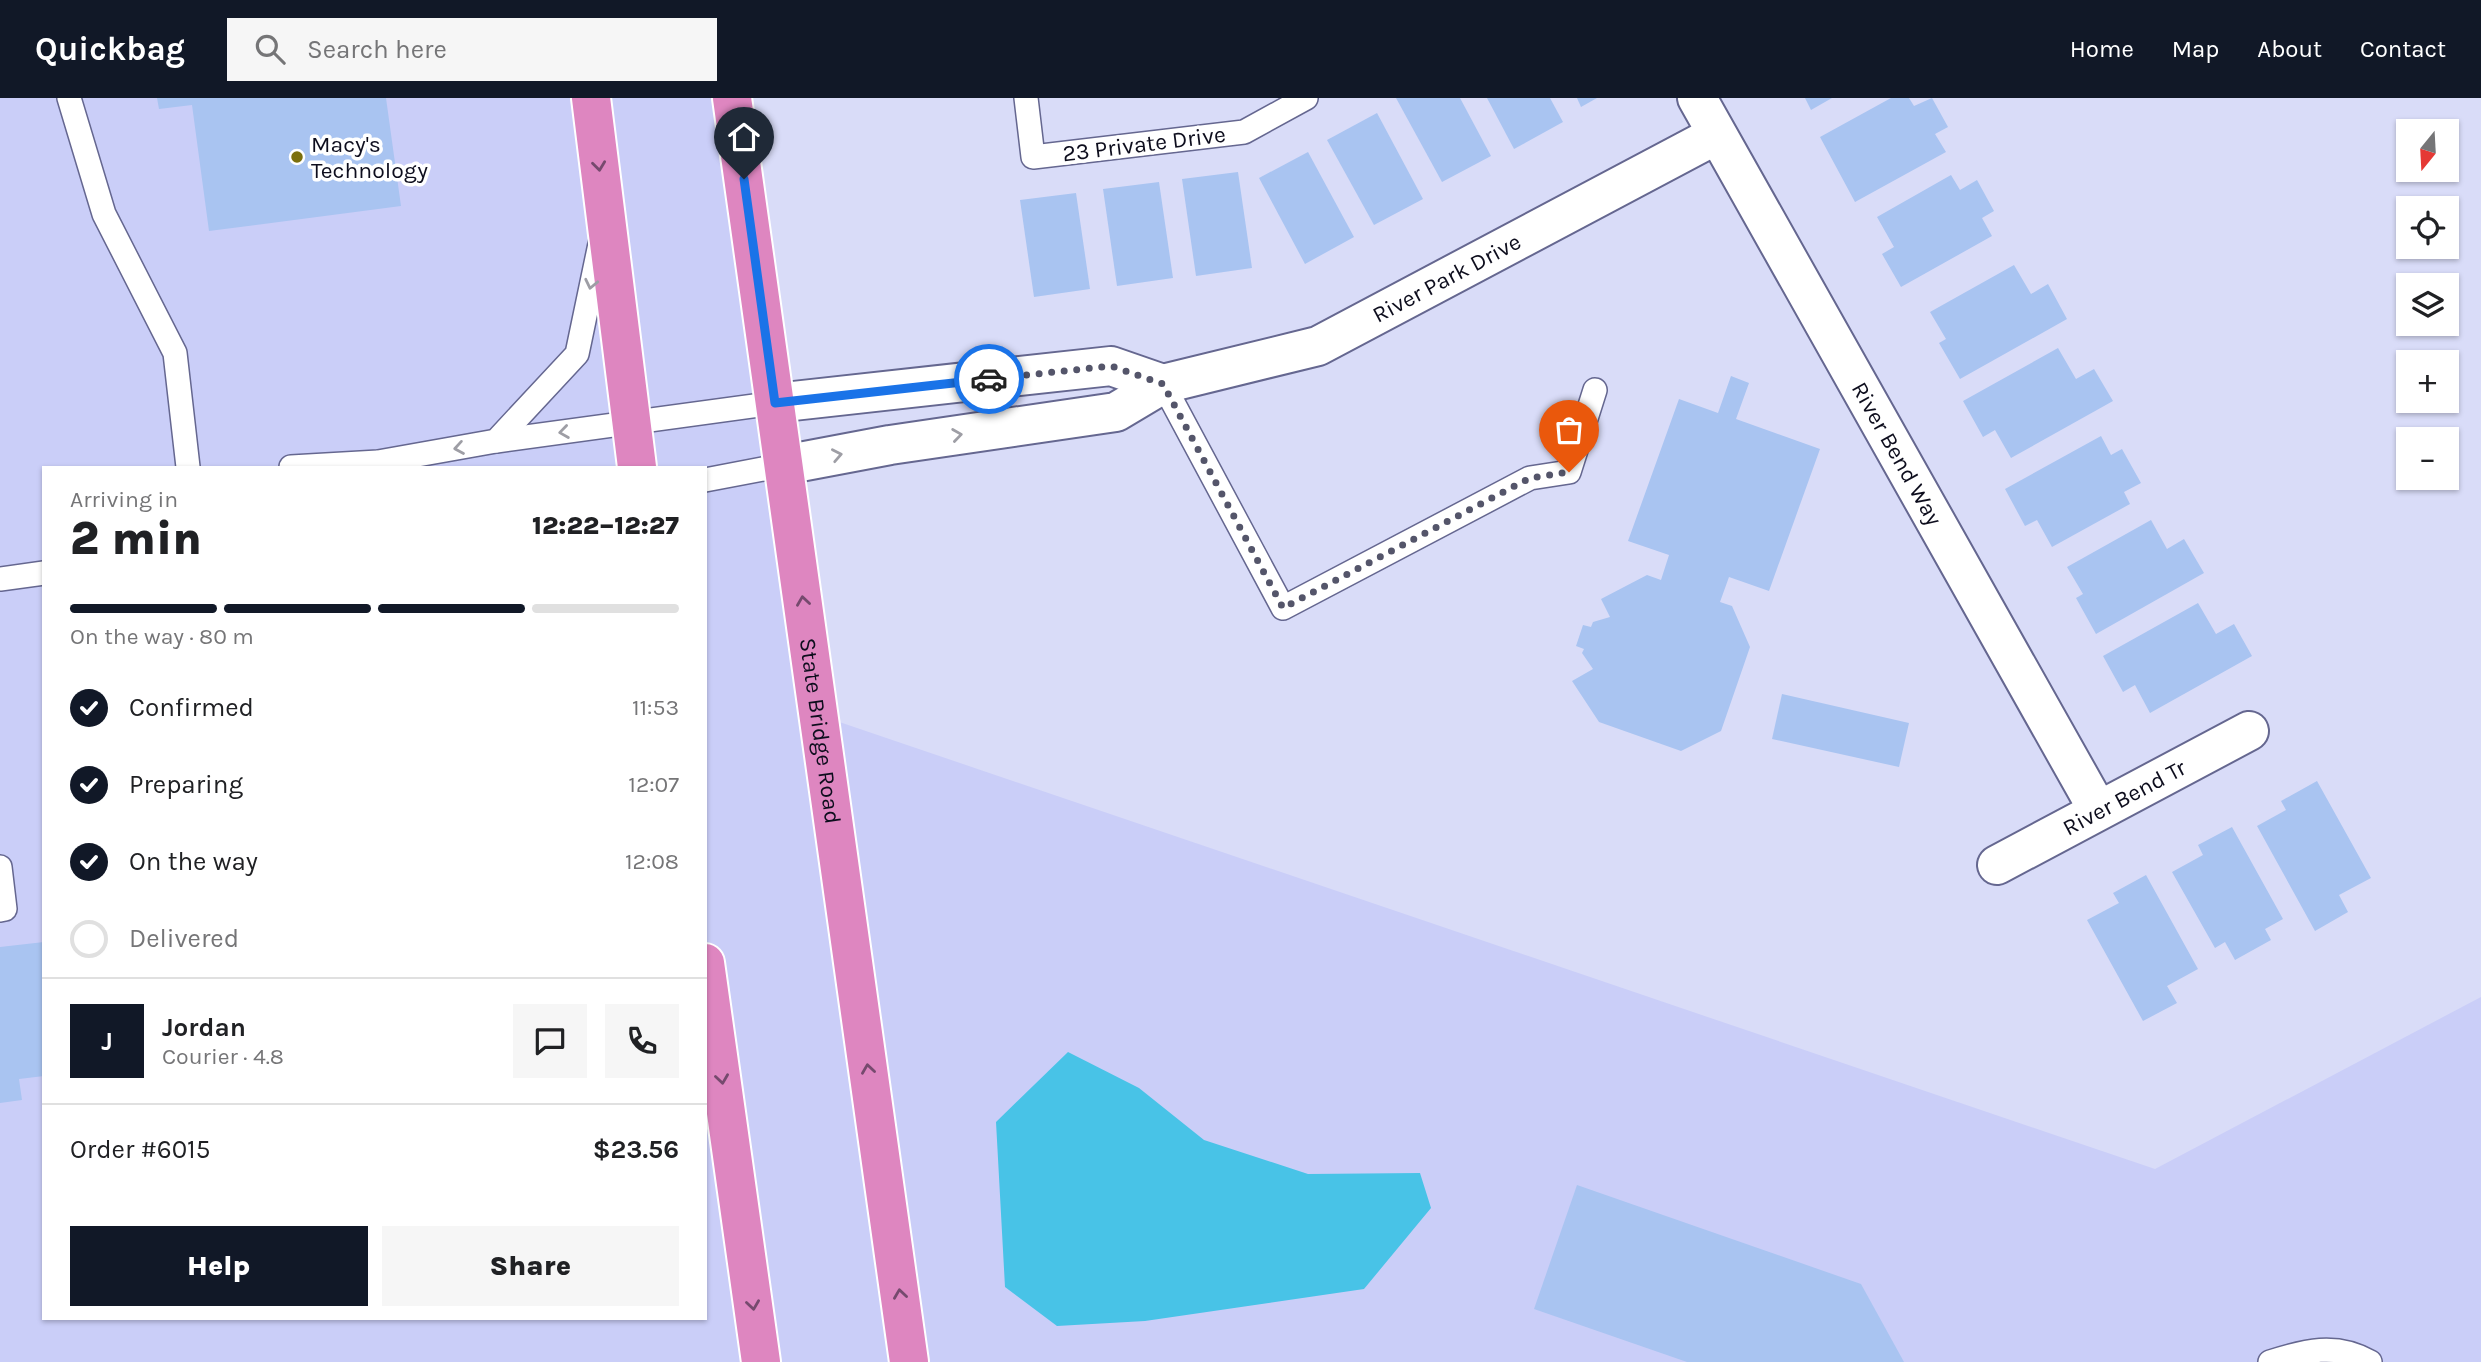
<!DOCTYPE html>
<html lang="en">
<head>
<meta charset="utf-8">
<style>
  body { margin:0; font-family:Karla,sans-serif; background:#f6f6f6; color:#202124; height:100vh; display:flex; flex-direction:column; font-size:26px; white-space:nowrap }
  * { box-sizing:border-box; margin:0 }
  p { font-size:23px; color:#757577 }
  .icon { flex:none; width:38px; height:38px; fill:none; stroke:currentColor; stroke-width:2; stroke-linecap:round; stroke-linejoin:round }
  .map { position:relative; flex:1; overflow:hidden }
  .details { position:absolute; left:42px; top:368px; width:665px; height:854px; display:flex; flex-direction:column; background:#fff; border-radius:0px; box-shadow:0 2px 5px #0004 }
  .details>* { flex:none }
  .needle { width:46px; rotate:198deg }
  .tools { position:absolute; left:2396px; top:21px; display:grid; gap:14px }
  .tools a { display:grid; place-items:center; width:63px; height:63px; border-radius:0px; background:#fff; box-shadow:0 2px 5px #0004; font-size:35px }
  .pin { position:absolute; display:grid; place-items:center; width:60px; height:60px; color:#fff; margin:-72px -30px; border-radius:50% 50% 50% 0; rotate:-45deg; box-shadow:0 0 7px #0007 }
  .pin .icon { rotate:45deg }
  .courier { position:absolute; display:grid; place-items:center; width:70px; height:70px; margin:-35px; border:5px solid #1a73e8; border-radius:50%; background:#fff; color:#222; box-shadow:0 2px 9px #0007 }
  .summary em { font-style:normal; font-weight:800 }
  .summary div { display:flex; flex-direction:column-reverse }
  .summary { display:flex; align-items:center; justify-content:space-between; height:119px; padding:0 28px }
  h1 { font-size:46px; font-weight:800; line-height:52px }
  .bar { display:grid; grid-template-columns:repeat(4,1fr); gap:10px 7px; align-content:center; height:84px; padding:0 28px }
  .bar i { height:9px; border-radius:5px; background:#e0e0e0 }
  .bar .selected { background:#111827 }
  .bar p { grid-column:span 4 }
  .line { display:flex; align-items:center; gap:18px; padding:0 28px; border-top:2px solid #e0e0e0 }
  .line div { flex:1 }
  .round { display:grid; place-items:center; flex:none; width:74px; height:74px; border-radius:0px; background:#f6f6f6 }
  ol { padding:0 28px; list-style:none }
  li { display:flex; align-items:center; gap:21px; height:77px }
  li p { margin-inline-start:auto }
  li .icon { padding:7px; border-radius:50%; background:#111827; color:#fff; stroke-width:4 }
  li:last-child { color:#757577 }
  li i { width:38px; height:38px; border:4px solid #e0e0e0; border-radius:50% }
  .button { display:flex; gap:14px; margin-top:auto; padding:14px 28px }
  .button a { flex:1; height:80px; border-radius:0px; background:#111827; color:#fff; font-size:28px; font-weight:800; line-height:80px; text-align:center }
  .button a+a { background:#f6f6f6; color:#202124 }
  header { display:flex; align-items:center; gap:42px; box-sizing:border-box; height:98px; padding:0 35px; background:#111827; color:#fff }
  header strong { font-size:33px }
  nav { display:flex; gap:38px; margin-inline-start:auto; font-size:24px }
  .search { width:490px; height:63px; background:#f6f6f6; display:flex; align-items:center; gap:18px; box-sizing:border-box; padding:0 24px; border-radius:0px; color:#757577; font-size:26px }
  .map>svg:first-child { display:block }
  .built { fill:#cacef8; fill-rule:evenodd }
  .water { fill:#48c3e7 }
  .building { fill:#a9c4f1 }
  .lines { fill:none; stroke-linecap:round; stroke-linejoin:round }
  .service-casing { stroke:#656790; stroke-width:26 }
  .minor-casing { stroke:#656790; stroke-width:42 }
  .trunk-casing { stroke:#fff; stroke-width:42 }
  .service { stroke:#fff; stroke-width:23 }
  .minor { stroke:#fff; stroke-width:38 }
  .trunk { stroke:#de86c0; stroke-width:38 }
  .oneway { stroke:#764a6e }
  .oneway2 { stroke:#9e9ea5 }
  .done { stroke:#54556a; stroke-width:7; stroke-dasharray:0 12.6 }
  .route { stroke:#1a73e8; stroke-width:9 }
  .poi-dot { fill:#7b6f0d; stroke:#fff; stroke-width:2.5 }
  .labels { text-anchor:middle; dominant-baseline:central; stroke-width:7; stroke-linejoin:round; paint-order:stroke }
  .poi-label { font-size:23px; fill:#0d0d1d; stroke:#fff; text-anchor:start }
  .street-label { font-size:23px; fill:#0d0d1d; stroke:#fff }
</style>
</head>
<body>
<header>
<strong>Quickbag</strong>
<div class="search"><svg class="icon" aria-label="search" viewBox="0 0 24 24"><circle cx="10" cy="10" r="6"/><path d="M15 15l6 6"/></svg>Search here</div>
<nav><a>Home</a><a>Map</a><a>About</a><a>Contact</a></nav>
</header>
<div class="map">
<svg width="2481" height="1264" viewBox="0 0 2481 1264">
  <rect width="100%" height="100%" fill="#d9dcf8"/>
  <!-- built -->
  <path class="built" d="M0,0h720l84,612 1351,459 326,-172v365h-2481zM44,369h661v851h-661z"/>
  <!-- water -->
  <polygon class="water" points="1068,954 1139,990 1204,1042 1308,1076 1420,1075 1431,1110 1364,1191 1145,1223 1057,1228 1005,1189 996,1024"/>
  <!-- building -->
  <g class="building">
    <polygon points="157,0 386,0 401,108 209,133 192,7 159,11"/>
    <polygon points="1396,0 1460,0 1491,58 1442,84"/>
    <polygon points="1487,0 1550,0 1563,24 1514,51"/>
    <polygon points="1577,0 1597,0 1581,9"/>
    <polygon points="1805,0 1832,0 1811,12"/>
    <polygon points="1891,0 1909,0 1914,8 1932,0 1948,29 1935,36 1946,54 1855,104 1820,39"/>
    <polygon points="1377,15 1423,101 1374,127 1327,42"/>
    <polygon points="1308,54 1354,139 1305,166 1259,80"/>
    <polygon points="1238,74 1252,170 1196,178 1182,81"/>
    <polygon points="1951,77 1960,92 1977,82 1994,113 1982,120 1992,138 1901,189 1882,156 1894,149 1877,119"/>
    <polygon points="1159,84 1173,180 1117,188 1103,91"/>
    <polygon points="1076,95 1090,191 1034,199 1020,102"/>
    <polygon points="2014,167 2031,196 2048,186 2067,221 1960,281 1939,245 1946,241 1930,214"/>
    <polygon points="2058,250 2076,281 2094,271 2113,303 2011,360 1995,332 1983,339 1963,303"/>
    <polygon points="1731,278 1749,285 1736,321 1820,351 1769,493 1729,479 1720,504 1732,508 1750,549 1721,633 1681,653 1599,624 1572,583 1593,571 1582,555 1584,551 1576,548 1583,527 1591,529 1593,524 1610,519 1601,501 1647,477 1661,482 1669,457 1628,443 1679,301 1718,315"/>
    <polygon points="2101,338 2111,357 2122,351 2141,385 2124,394 2130,406 2052,449 2037,422 2025,428 2005,391"/>
    <polygon points="2151,422 2167,451 2184,441 2204,475 2096,536 2076,500 2083,496 2067,469"/>
    <polygon points="2198,505 2216,536 2234,526 2252,558 2150,615 2135,587 2123,594 2103,558"/>
    <polygon points="1782,596 1909,625 1899,669 1772,641"/>
    <polygon points="2317,683 2371,780 2339,797 2348,814 2315,833 2257,728 2286,712 2281,703"/>
    <polygon points="2232,729 2283,821 2265,831 2271,842 2235,862 2225,844 2215,850 2172,774 2203,757 2198,747"/>
    <polygon points="2146,777 2198,871 2167,888 2177,905 2143,923 2087,822 2119,805 2113,795"/>
    <polygon points="44,844 44,978 19,981 22,1002 0,1005 0,849"/>
    <polygon points="1577,1087 1861,1186 1904,1264 1687,1264 1534,1211"/>
  </g>
  <g class="lines">
    <defs>
      <g id="service">
        <polyline points="69,0 104,116 175,255 188,369"/>
        <polyline points="1026,0 1033,59 1244,34 1306,0"/>
        <polyline points="1163,286 1283,510 1530,380 1569,374 1595,292"/>
        <polyline points="496,343 775,305"/>
        <polyline points="291,369 378,364 496,343 577,256 600,146"/>
        <polyline points="705,382 784,367"/>
        <polyline points="0,481 44,475"/>
        <polyline points="0,769 5,811 0,812"/>
        <path d="M2270,1264c34,-11 66,-20 100,0"/>
      </g>
      <g id="minor">
        <path id="s1" d="M1697,0l401,712"/>
        <polyline points="775,305 1111,268 1163,286"/>
        <path id="s2" d="M784,367l106,-20 226,-33 47,-28 155,-38 398,-211"/>
        <path id="s3" d="M1997,767l252,-134"/>
      </g>
      <g id="trunk">
        <polyline points="591,0 637,369"/>
        <path id="s4" d="M732,0l177,1264"/>
        <polyline points="705,865 761,1264"/>
      </g>
    </defs>
    <!-- service casing -->
    <use href="#service" class="service-casing"/>
    <!-- minor casing -->
    <use href="#minor" class="minor-casing"/>
    <!-- trunk casing -->
    <use href="#trunk" class="trunk-casing"/>
    <!-- service -->
    <use href="#service" class="service"/>
    <!-- minor -->
    <use href="#minor" class="minor"/>
    <!-- trunk -->
    <use href="#trunk" class="trunk"/>
  </g>
  <!-- one-way arrows -->
  <defs><path id="oneway-chevron" d="M-2-3.5L2.5 0L-2 3.5" fill="none" stroke-width="1.6" stroke-linecap="round" stroke-linejoin="round" transform="scale(1.75)"/></defs>
  <g class="oneway">
    <use href="#oneway-chevron" transform="translate(599 68) rotate(83)"/>
    <use href="#oneway-chevron" transform="translate(803 503) rotate(-98)"/>
    <use href="#oneway-chevron" transform="translate(868 971) rotate(-98)"/>
    <use href="#oneway-chevron" transform="translate(722 981) rotate(82)"/>
    <use href="#oneway-chevron" transform="translate(900 1196) rotate(-98)"/>
    <use href="#oneway-chevron" transform="translate(753 1207) rotate(82)"/>
  </g>
  <g class="oneway2">
    <use href="#oneway-chevron" transform="translate(591 186) rotate(102)"/>
    <use href="#oneway-chevron" transform="translate(564 334) rotate(172)"/>
    <use href="#oneway-chevron" transform="translate(957 337) rotate(-8)"/>
    <use href="#oneway-chevron" transform="translate(459 350) rotate(170)"/>
    <use href="#oneway-chevron" transform="translate(837 357) rotate(-11)"/>
  </g>
  <g class="lines">
    <!-- done -->
    <polyline class="done" points="989,281 1111,268 1163,286 1283,510 1530,380 1569,374"/>
    <!-- route -->
    <polyline class="route" points="744,81 775,305 989,281"/>
  </g>
  <!-- markers -->
  <circle class="poi-dot" cx="297" cy="59" r="7"/>
  <g class="labels">
    <!-- poi labels -->
    <g class="poi-label">
      <text x="311" y="46">Macy's<tspan x="311" dy="26">Technology</tspan></text>
    </g>
    <!-- street labels -->
    <g class="street-label">
      <text transform="translate(1144 46) rotate(-7)">23 Private Drive</text>
      <text stroke="none"><textPath href="#s2" startOffset="696">River Park Drive</textPath></text>
      <text stroke="none"><textPath href="#s1" startOffset="408">River Bend Way</textPath></text>
      <text stroke="none"><textPath href="#s4" startOffset="639">State Bridge Road</textPath></text>
      <text stroke="none"><textPath href="#s3" startOffset="144">River Bend Tr</textPath></text>
    </g>
  </g>
</svg>
<div class="tools">
<a><svg class="needle" viewBox="-14 -14 28 28"><path d="M0-13l5 13h-10z" fill="#e53935"/><path d="M0 13l5-13h-10z" fill="#757577"/></svg></a>
<a><svg class="icon" aria-label="locate" viewBox="0 0 24 24"><circle cx="12" cy="12" r="6"/><path d="M12 2v4M12 18v4M2 12h4M18 12h4"/></svg></a>
<a><svg class="icon" aria-label="layers" viewBox="0 0 24 24"><path d="M12 4l9 5-9 5-9-5zM3 14l9 5 9-5"/></svg></a>
<a>+</a>
<a>−</a>
</div>
<div class="pin" style="left:1569px;top:374px;background:#ea580c"><svg class="icon" aria-label="bag" viewBox="0 0 24 24"><path d="M5 8h14l-1 12H6zM9 8a3 3 0 0 1 6 0"/></svg></div>
<div class="pin" style="left:744px;top:81px;background:#1f2937"><svg class="icon" aria-label="home" viewBox="0 0 24 24"><path d="M3 11l9-7 9 7M6 9v11h12V9"/></svg></div>
<div class="courier" style="left:989px;top:281px"><svg class="icon" aria-label="car" viewBox="0 0 24 24"><path d="M5 17H2v-5l4-1 3-4h7l3 4 3 1v5h-3M9 17h6M6 11h13"/><circle cx="7" cy="17" r="2"/><circle cx="17" cy="17" r="2"/></svg></div>
<section class="details">
<div class="summary"><div><h1>2 min</h1><p>Arriving in</p></div><em>12:22–12:27</em></div>
<div class="bar"><i class="selected"></i><i class="selected"></i><i class="selected"></i><i></i><p>On the way · 80 m</p></div>
<ol>
<li><svg class="icon" aria-label="check" viewBox="0 0 24 24"><path d="M5 12l5 5 9-10"/></svg>Confirmed<p>11:53</p></li>
<li><svg class="icon" aria-label="check" viewBox="0 0 24 24"><path d="M5 12l5 5 9-10"/></svg>Preparing<p>12:07</p></li>
<li><svg class="icon" aria-label="check" viewBox="0 0 24 24"><path d="M5 12l5 5 9-10"/></svg>On the way<p>12:08</p></li>
<li><i></i>Delivered</li>
</ol>
<div class="line" style="height:126px"><b class="round" style="background:#111827;color:#fff">J</b><div><b>Jordan</b><p>Courier · 4.8</p></div><a class="round"><svg class="icon" aria-label="chat" viewBox="0 0 24 24"><path d="M4 5h16v11H9l-5 4z"/></svg></a><a class="round"><svg class="icon" aria-label="phone" viewBox="0 0 24 24"><path d="M5 4h4l2 5-3 2q2 4 5 5l2-3 5 2v4C11 20 4 13 5 4z"/></svg></a></div>
<div class="line" style="height:91px"><div>Order #6015</div><b>$23.56</b></div>
<div class="button"><a>Help</a><a>Share</a></div>
</section>
</div>
</body>
</html>
